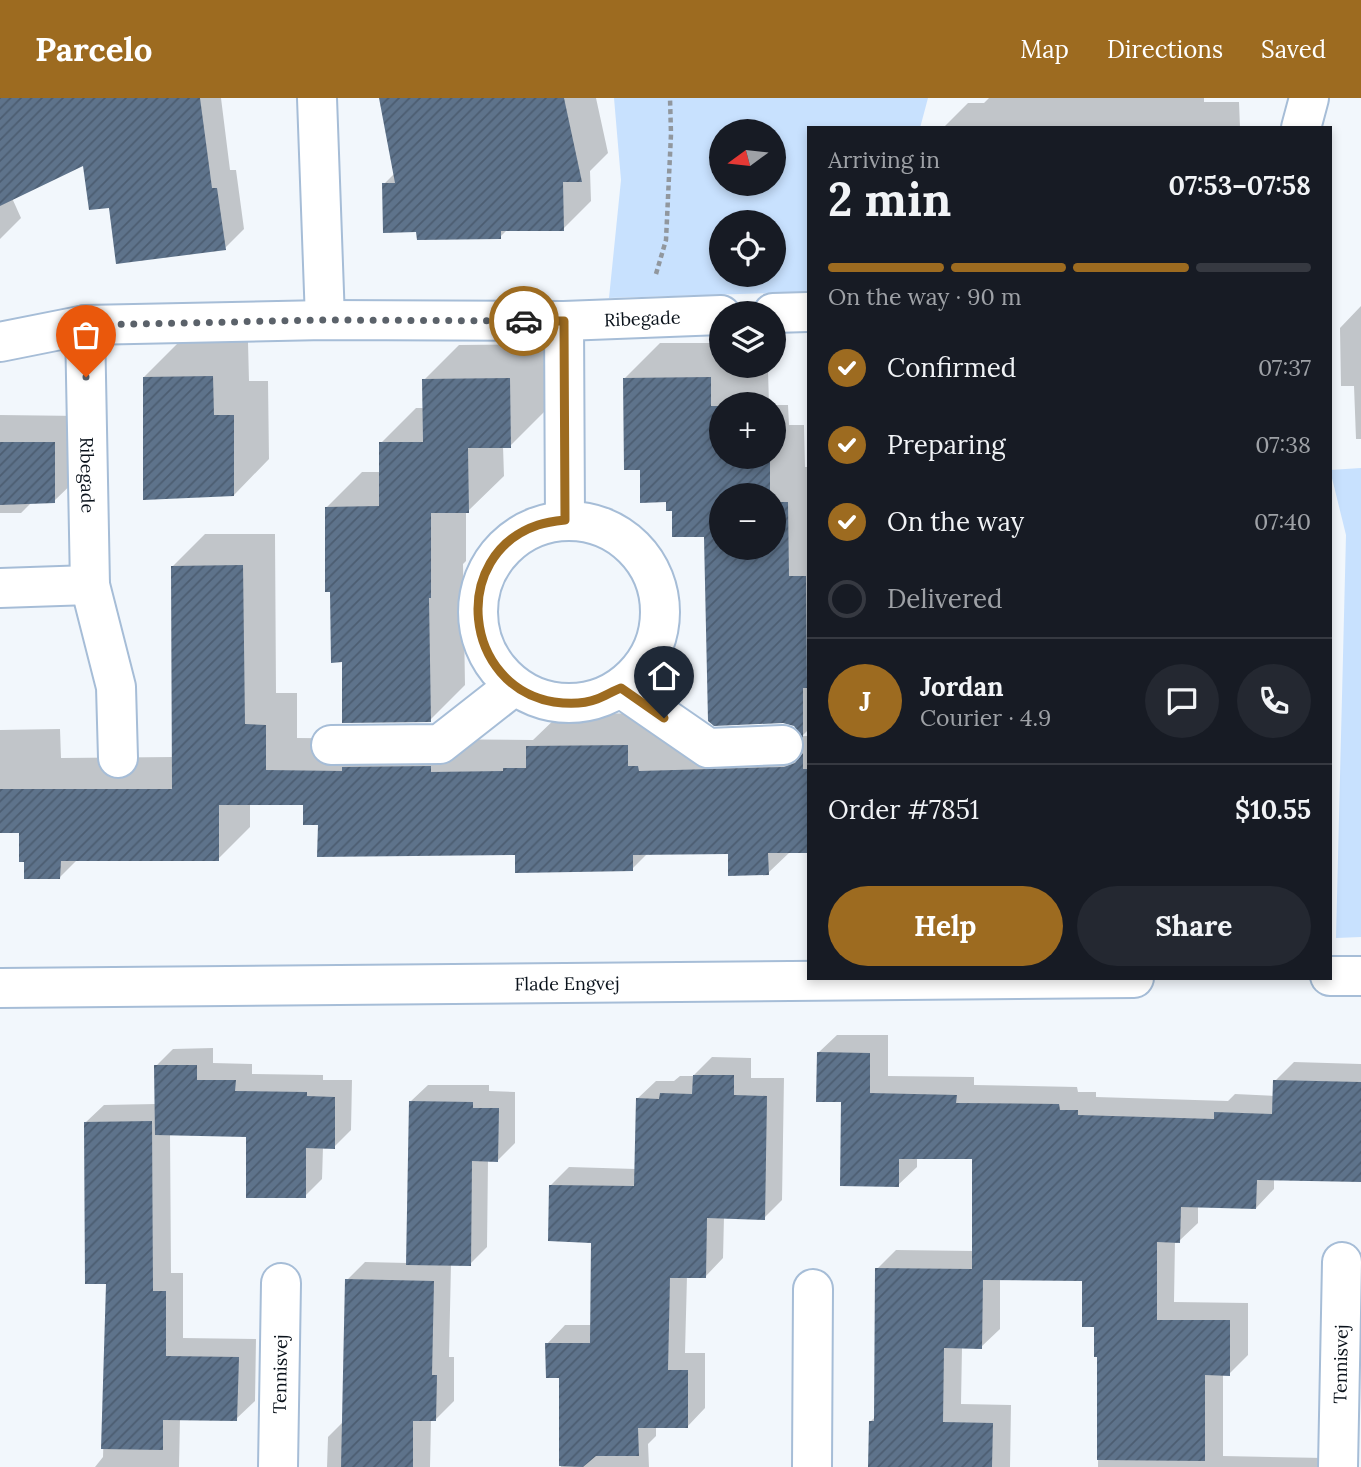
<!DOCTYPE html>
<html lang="en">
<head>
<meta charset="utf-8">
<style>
  body { margin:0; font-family:Lora,serif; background:#242831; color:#f1f3f6; height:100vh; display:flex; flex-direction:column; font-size:26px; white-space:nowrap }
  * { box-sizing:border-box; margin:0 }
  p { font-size:23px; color:#9ea1a6 }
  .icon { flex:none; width:38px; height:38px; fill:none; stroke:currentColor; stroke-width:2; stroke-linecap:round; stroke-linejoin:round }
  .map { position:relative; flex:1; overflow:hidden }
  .side { position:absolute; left:807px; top:28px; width:525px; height:854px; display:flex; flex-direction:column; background:#171b24; border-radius:0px; box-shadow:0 4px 10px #0003 }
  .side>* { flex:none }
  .needle { width:46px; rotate:255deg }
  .buttons { position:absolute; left:709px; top:21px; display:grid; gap:14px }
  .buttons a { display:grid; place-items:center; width:77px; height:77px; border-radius:50%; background:#171b24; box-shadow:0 4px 10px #0003; font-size:35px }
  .pin { position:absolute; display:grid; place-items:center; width:60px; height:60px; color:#fff; margin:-72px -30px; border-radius:50% 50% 50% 0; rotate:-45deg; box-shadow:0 0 7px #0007 }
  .pin .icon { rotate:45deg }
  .courier { position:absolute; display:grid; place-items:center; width:70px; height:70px; margin:-35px; border:5px solid #9d6b20; border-radius:50%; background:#fff; color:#222; box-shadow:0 2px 9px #0007 }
  .head em { font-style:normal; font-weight:700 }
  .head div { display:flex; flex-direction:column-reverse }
  .head { display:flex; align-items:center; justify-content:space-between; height:119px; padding:0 21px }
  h1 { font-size:46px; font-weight:700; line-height:52px }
  .bar { display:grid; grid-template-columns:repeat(4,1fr); gap:10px 7px; align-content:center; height:84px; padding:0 21px }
  .bar i { height:9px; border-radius:5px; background:#363941 }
  .bar .active { background:#9d6b20 }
  .bar p { grid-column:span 4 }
  .line { display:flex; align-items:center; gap:18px; padding:0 21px; border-top:2px solid #363941 }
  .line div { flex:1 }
  .round { display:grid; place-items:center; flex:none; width:74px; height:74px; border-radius:37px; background:#242831 }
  ol { padding:0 21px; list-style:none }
  li { display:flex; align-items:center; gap:21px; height:77px }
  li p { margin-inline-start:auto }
  li .icon { padding:7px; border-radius:50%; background:#9d6b20; color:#fff; stroke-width:4 }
  li:last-child { color:#9ea1a6 }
  li i { width:38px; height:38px; border:4px solid #363941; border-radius:50% }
  .action { display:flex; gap:14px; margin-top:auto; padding:14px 21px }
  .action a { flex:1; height:80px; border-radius:42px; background:#9d6b20; color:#fff; font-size:28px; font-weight:700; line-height:80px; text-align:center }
  .action a+a { background:#242831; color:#f1f3f6 }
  header { display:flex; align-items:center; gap:42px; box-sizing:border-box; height:98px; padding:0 35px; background:#9d6b20; color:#fff }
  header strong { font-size:33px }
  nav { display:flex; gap:38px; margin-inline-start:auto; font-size:24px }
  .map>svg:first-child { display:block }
  .grass { fill:#c8e1fe; fill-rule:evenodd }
  .shadow { fill:#0003; fill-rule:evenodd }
  .building { fill:url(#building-hatch) }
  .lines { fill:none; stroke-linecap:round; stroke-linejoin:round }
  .minor-casing { stroke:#a6bdd7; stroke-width:42 }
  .path { stroke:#91979e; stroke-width:4.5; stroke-dasharray:5 3.5; stroke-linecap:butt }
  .minor { stroke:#fff; stroke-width:38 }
  .done { stroke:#5b626a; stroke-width:7; stroke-dasharray:0 12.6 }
  .route { stroke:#9d6b20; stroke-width:9 }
  .labels { text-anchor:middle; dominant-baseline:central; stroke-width:5; stroke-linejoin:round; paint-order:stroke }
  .street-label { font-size:18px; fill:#0a121b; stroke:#fff }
</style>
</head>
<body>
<header>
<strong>Parcelo</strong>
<nav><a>Map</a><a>Directions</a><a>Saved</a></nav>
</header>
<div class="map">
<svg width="1361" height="1369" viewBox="0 0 1361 1369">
  <defs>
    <pattern id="building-hatch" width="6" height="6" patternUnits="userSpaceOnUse" patternTransform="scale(1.75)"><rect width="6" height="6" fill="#5e738b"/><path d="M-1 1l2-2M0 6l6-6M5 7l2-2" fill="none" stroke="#4c5d71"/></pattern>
  </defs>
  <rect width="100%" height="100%" fill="#f2f7fc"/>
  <!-- grass -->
  <g class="grass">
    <path d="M614,0h314l-8,30h-112v164l-199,6 12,-118zM721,33h53v53h-53zM721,124h53v53h-53z"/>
    <polygon points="1361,370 1361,839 1336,840 1346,437 1330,372"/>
  </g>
  <!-- shadow -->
  <g class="shadow">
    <polygon points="0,0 221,0 230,72 236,72 244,131 225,150 110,108 84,66 12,100 21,120 0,141"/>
    <polygon points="380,0 596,0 608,55 590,73 591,103 563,131 508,131 500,139 418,132 384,86 395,75"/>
    <polygon points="989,0 1204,0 1204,4 1239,4 1240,30 943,30 968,5 984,5"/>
    <polygon points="1361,208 1361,341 1356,341 1354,288 1341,288 1340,230"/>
    <polygon points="179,244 248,244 249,283 268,283 269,361 234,397 144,279"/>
    <path d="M660,245h61v23h25v6l22,-1 1,33h-48v53h53v-52h14l1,20h15l1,42h3v263l-5,5 -8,-11 -89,-189 -33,-26 -32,-40 -16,-91zM721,397h53v53h-53z"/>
    <polygon points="544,246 545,313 510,348 503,348 504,378 468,413 466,413 466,463 463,466 465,587 430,622 344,562 327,409 362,374 381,374 381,345 416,310 424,310 424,282 459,247"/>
    <polygon points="0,317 82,318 82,376 54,403 32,404 21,415 0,415"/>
    <polygon points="205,436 275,436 276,595 297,595 297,640 533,642 560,616 660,615 670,641 808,638 808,754 790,754 768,775 730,754 648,755 632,771 319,725 305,706 250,706 250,729 218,761 77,762 60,779 21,734 0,734 0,632 60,631 61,660 174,659 172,469"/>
    <polygon points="837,937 888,937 888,978 974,979 974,987 1077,989 1078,994 1096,994 1096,999 1228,1003 1235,996 1275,998 1275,983 1294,964 1361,966 1361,1083 1274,1081 1274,1091 1256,1110 1198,1108 1198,1125 1179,1143 1175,1143 1174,1204 1248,1205 1248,1257 1229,1276 1223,1276 1223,1358 1325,1360 1325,1369 1098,1369 1099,1257 1096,1227 1084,1182 1000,1180 1000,1231 981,1249 962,1249 961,1306 1011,1307 1010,1369 869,1369 870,1324 876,1318 877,1171 896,1152 974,1153 973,1059 917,1059 917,1069 898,1087 842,1003 818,955"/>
    <polygon points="213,950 213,965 252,966 252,976 323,977 323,982 352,982 351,1032 334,1049 323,1049 322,1081 305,1098 248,1037 170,1035 171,1175 183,1175 183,1240 256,1241 255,1303 236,1321 180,1320 179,1369 95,1369 103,1359 108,1184 85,1025 104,1007 156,1006 156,968 173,951"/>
    <polygon points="712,959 751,960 751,980 784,980 782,1102 764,1120 724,1119 723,1160 705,1179 687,1178 685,1255 705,1255 705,1310 687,1329 656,1328 656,1338 648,1346 649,1369 561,1369 561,1278 547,1246 565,1227 592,1227 593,1143 551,1087 569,1069 636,1071 637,1001 656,983 674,983 680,978 693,978"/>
    <polygon points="428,987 489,987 489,993 515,994 515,1045 498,1062 488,1062 487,1149 470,1166 451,1166 449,1259 454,1259 454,1303 436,1321 431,1321 430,1369 327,1369 328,1339 344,1323 347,1182 365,1164 408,1165 410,1004"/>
  </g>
  <!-- building -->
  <g class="building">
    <polygon points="0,0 200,0 212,90 217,90 226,152 116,166 109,110 89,112 83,68 0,108"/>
    <polygon points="379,0 564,0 582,84 563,84 564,133 501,133 501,141 417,142 416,134 383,135 382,85 395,85"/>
    <polygon points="213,278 214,317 234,317 234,398 143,402 143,279"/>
    <polygon points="711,279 711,308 721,308 721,359 770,361 770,397 721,397 721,450 774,450 774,404 788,404 789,478 806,478 807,590 803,590 803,640 794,628 783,625 714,628 708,623 704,439 672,439 672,413 666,413 666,404 640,405 640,372 624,372 623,280"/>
    <polygon points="510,280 511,350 468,350 469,415 431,415 431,500 429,500 431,624 342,625 342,564 331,565 330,494 325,494 325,409 379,408 379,344 423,344 422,281"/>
    <polygon points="0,344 55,344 55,405 0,407"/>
    <polygon points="243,467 245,626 266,627 266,672 342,673 342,669 431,668 431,674 503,673 503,670 526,670 526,648 628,647 628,668 638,668 639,673 784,669 795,665 803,655 803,671 808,671 808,755 768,755 769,777 728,778 728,756 633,757 633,773 515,775 515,757 317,759 318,727 303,727 303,707 219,707 219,763 61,763 60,781 24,781 24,764 19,764 19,735 0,735 0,691 172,691 171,468"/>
    <polygon points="817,954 870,955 870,995 957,997 956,1005 1059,1006 1060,1012 1078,1012 1078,1017 1214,1021 1214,1014 1272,1016 1273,982 1361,984 1361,1084 1257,1082 1256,1111 1181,1109 1180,1145 1157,1144 1157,1222 1230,1222 1230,1278 1205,1277 1205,1363 1097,1362 1097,1259 1094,1259 1094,1229 1082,1229 1082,1183 983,1182 982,1251 944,1250 943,1324 993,1325 992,1369 868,1369 869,1323 874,1323 875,1170 972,1171 972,1061 899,1061 899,1089 840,1088 841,1004 816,1004"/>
    <polygon points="154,967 197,967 197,982 236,982 235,993 307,994 307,998 335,999 335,1051 306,1050 306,1100 246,1100 246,1039 155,1037"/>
    <polygon points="693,977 734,977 734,997 767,998 765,1122 707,1120 706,1180 670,1180 668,1272 688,1272 688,1330 638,1330 639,1358 596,1358 583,1369 559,1368 559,1280 546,1280 545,1245 590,1245 591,1145 548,1143 549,1087 634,1088 636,1000 659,1001 660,995 692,996"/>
    <polygon points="409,1003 473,1004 473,1010 499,1010 498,1064 472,1063 471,1168 406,1167"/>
    <polygon points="152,1023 153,1193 166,1193 166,1258 239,1259 237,1323 163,1322 163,1352 101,1351 106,1186 85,1186 84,1024"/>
    <polygon points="345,1181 434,1183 432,1277 437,1277 436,1323 413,1323 413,1369 341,1369"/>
  </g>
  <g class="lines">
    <defs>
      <g id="minor">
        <polyline points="317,0 325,222"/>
        <polyline points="1301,30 1309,0"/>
        <polyline points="773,215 808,214"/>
        <polyline points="564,223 565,422"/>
        <path id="s1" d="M85,227l5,260 26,102 2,71"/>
        <path id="s2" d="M0,244l85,-17 240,-5 239,1 157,-6"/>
        <circle cx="569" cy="514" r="91"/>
        <polyline points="0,490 90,487"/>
        <polyline points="621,590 708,650 783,647"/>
        <polyline points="331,647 440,646 514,588"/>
        <polyline points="1330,878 1361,878"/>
        <path id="s3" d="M0,890l1134,-10"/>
        <path id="s4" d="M278,1369l3,-184"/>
        <polyline points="812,1369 813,1191"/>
        <path id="s5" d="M1338,1369l4,-205"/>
      </g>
    </defs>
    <!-- minor casing -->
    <use href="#minor" class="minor-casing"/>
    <!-- path -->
    <polyline class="path" points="656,176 666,142 671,36 670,0"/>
    <!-- minor -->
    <use href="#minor" class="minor"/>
  </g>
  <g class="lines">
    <!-- done -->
    <polyline class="done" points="86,279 85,227 325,222 524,223"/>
    <!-- route -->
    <path class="route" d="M524,223h40l1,199c-9,1 -18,2 -27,5 -89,30 -75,162 16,177 14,2 30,2 43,-3 8,-3 16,-8 24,-11l43,30"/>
  </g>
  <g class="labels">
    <!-- street labels -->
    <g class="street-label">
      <text stroke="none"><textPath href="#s2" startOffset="644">Ribegade</textPath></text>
      <text stroke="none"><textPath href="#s1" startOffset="150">Ribegade</textPath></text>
      <text stroke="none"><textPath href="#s3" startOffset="567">Flade Engvej</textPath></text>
      <text stroke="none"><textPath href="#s5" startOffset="103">Tennisvej</textPath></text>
      <text stroke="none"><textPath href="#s4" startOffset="93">Tennisvej</textPath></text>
    </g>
  </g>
</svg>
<div class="buttons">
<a><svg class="needle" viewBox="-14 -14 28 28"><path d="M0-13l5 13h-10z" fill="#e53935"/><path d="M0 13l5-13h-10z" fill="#9ea1a6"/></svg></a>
<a><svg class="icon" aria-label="locate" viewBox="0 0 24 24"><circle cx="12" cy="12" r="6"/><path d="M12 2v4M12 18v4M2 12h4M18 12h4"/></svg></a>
<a><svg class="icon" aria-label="layers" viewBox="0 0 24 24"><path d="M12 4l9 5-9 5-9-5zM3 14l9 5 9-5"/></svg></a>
<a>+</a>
<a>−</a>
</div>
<div class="pin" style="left:86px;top:279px;background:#ea580c"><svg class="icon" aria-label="bag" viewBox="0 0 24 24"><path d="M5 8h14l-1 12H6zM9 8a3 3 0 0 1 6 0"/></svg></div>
<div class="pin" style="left:664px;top:620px;background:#1f2937"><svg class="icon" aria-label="home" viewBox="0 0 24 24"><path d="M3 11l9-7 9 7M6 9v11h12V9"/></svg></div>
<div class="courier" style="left:524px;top:223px"><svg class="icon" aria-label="car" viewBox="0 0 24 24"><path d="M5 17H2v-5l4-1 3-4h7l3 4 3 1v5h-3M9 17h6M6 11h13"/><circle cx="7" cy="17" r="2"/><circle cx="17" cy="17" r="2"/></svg></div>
<section class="side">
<div class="head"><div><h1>2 min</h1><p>Arriving in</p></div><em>07:53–07:58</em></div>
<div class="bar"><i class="active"></i><i class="active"></i><i class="active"></i><i></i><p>On the way · 90 m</p></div>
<ol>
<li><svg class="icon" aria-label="check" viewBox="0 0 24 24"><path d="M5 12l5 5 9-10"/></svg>Confirmed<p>07:37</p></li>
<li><svg class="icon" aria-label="check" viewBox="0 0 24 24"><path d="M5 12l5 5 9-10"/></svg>Preparing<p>07:38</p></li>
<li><svg class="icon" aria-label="check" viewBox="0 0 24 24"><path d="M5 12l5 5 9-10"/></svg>On the way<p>07:40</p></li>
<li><i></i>Delivered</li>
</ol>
<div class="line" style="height:126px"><b class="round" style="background:#9d6b20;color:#fff">J</b><div><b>Jordan</b><p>Courier · 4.9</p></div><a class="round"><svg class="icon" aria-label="chat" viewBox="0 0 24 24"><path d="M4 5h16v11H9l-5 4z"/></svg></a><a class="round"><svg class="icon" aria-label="phone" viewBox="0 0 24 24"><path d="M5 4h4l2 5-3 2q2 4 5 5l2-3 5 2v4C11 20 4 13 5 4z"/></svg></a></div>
<div class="line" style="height:91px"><div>Order #7851</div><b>$10.55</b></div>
<div class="action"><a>Help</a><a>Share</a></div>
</section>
</div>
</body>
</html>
